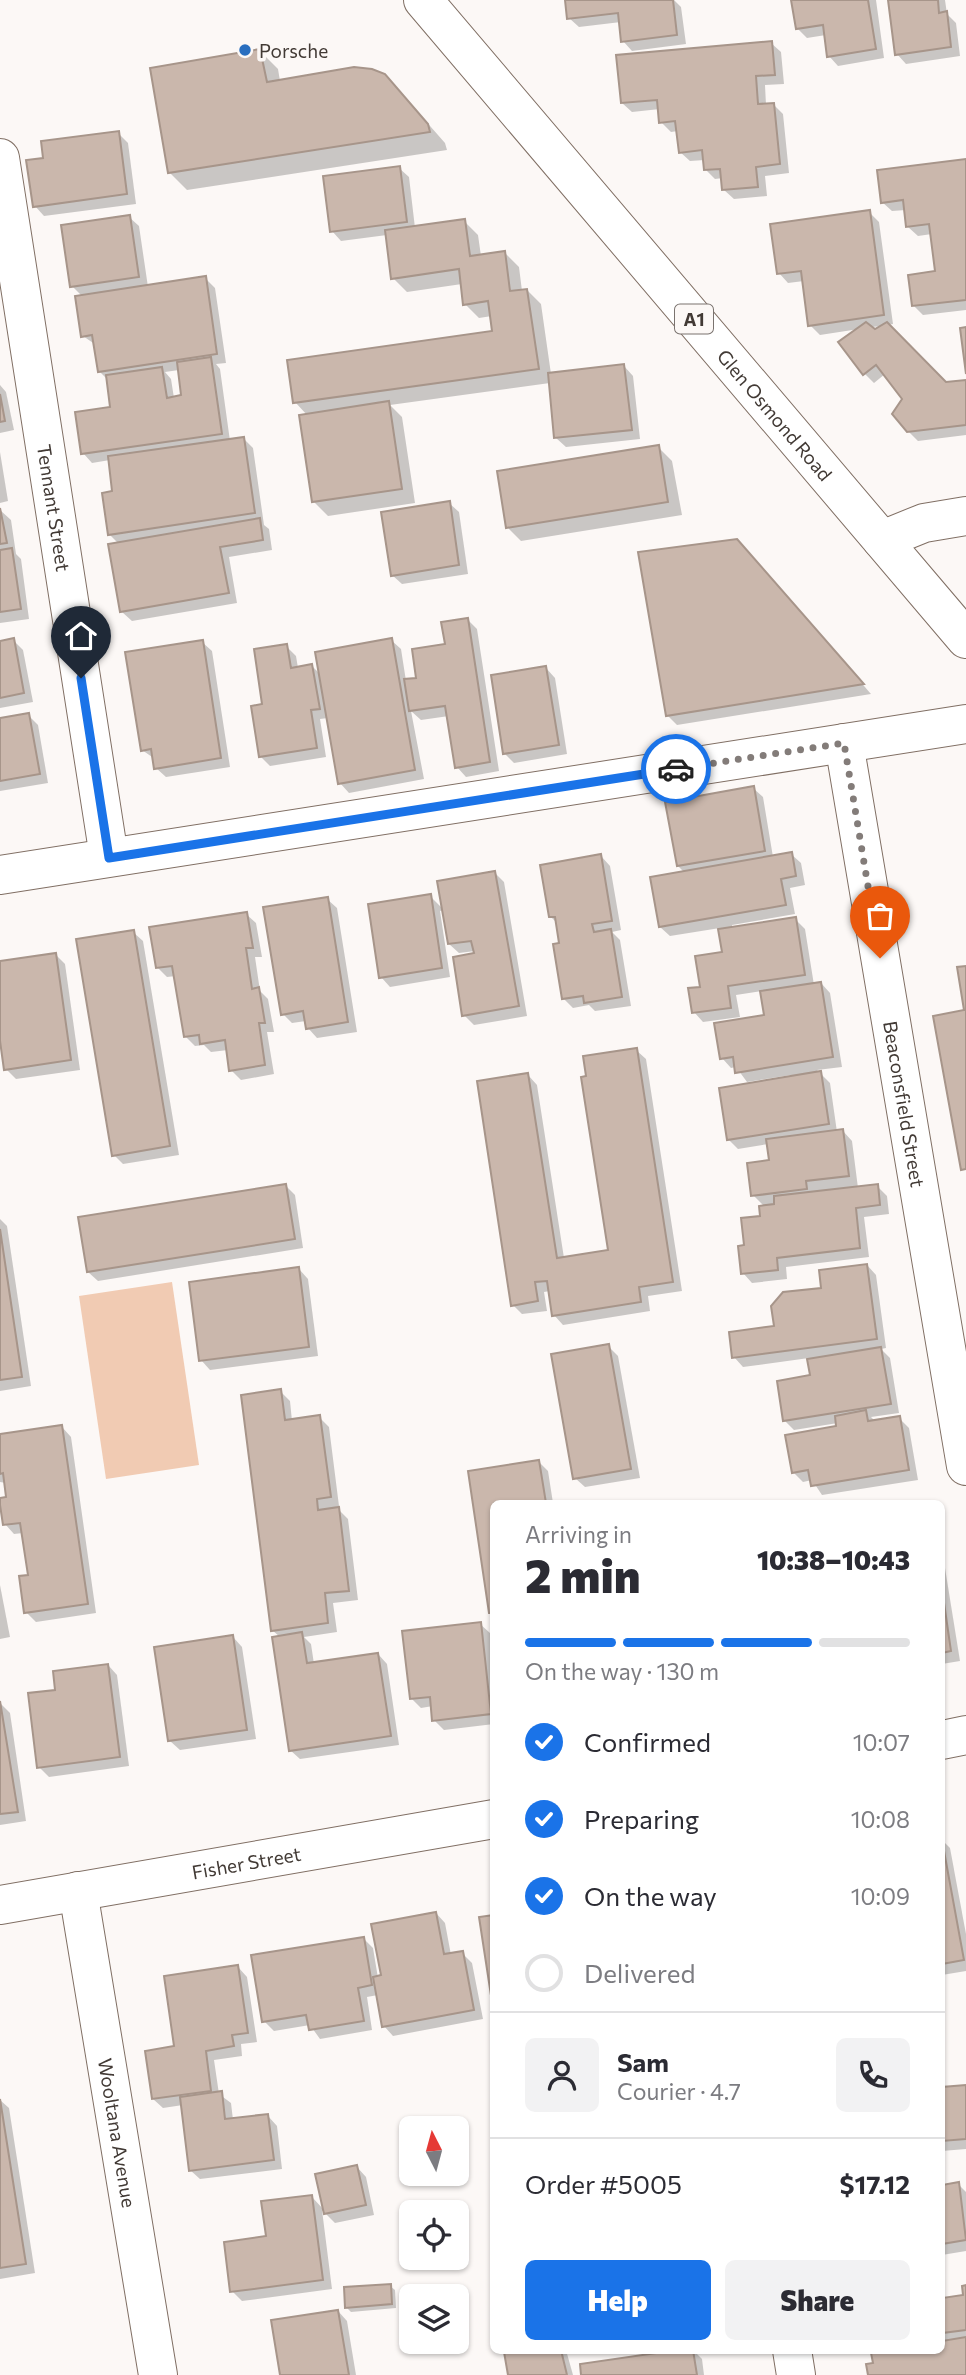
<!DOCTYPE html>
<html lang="en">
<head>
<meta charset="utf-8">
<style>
  body { margin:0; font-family:Commissioner,sans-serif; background:#f2f2f3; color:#2b2b33; height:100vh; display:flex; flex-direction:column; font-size:26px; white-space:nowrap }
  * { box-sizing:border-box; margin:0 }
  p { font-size:23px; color:#7c7c81 }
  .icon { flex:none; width:38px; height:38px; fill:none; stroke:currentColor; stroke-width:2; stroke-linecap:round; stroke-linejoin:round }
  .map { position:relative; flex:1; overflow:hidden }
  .side { position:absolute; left:490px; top:1500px; width:455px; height:854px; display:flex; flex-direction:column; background:#fff; border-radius:10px; box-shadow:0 2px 5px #0004 }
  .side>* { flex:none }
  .needle { width:46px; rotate:354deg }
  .controls { position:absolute; left:399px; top:2116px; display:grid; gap:14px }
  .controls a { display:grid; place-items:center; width:70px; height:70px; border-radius:10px; background:#fff; box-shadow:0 2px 5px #0004; font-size:35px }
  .pin { position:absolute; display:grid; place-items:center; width:60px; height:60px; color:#fff; margin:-72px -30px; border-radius:50% 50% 50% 0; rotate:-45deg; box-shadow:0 0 7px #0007 }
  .pin .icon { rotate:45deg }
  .courier { position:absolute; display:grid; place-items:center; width:70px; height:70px; margin:-35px; border:5px solid #1a73e8; border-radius:50%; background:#fff; color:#222; box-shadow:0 2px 9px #0007 }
  .head em { font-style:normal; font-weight:800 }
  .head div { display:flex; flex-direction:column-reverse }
  .head { display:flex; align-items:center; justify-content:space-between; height:119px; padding:0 35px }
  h1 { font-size:46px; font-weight:800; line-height:52px }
  .bar { display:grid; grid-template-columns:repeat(4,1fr); gap:10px 7px; align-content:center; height:84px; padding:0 35px }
  .bar i { height:9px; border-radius:5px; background:#e1e1e2 }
  .bar .current { background:#1a73e8 }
  .bar p { grid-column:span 4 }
  .line { display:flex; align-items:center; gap:18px; padding:0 35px; border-top:2px solid #e1e1e2 }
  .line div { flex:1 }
  .round { display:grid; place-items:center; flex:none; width:74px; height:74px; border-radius:10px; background:#f2f2f3 }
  ol { padding:0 35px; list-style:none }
  li { display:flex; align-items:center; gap:21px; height:77px }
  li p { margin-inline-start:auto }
  li .icon { padding:7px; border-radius:50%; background:#1a73e8; color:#fff; stroke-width:4 }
  li:last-child { color:#7c7c81 }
  li i { width:38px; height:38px; border:4px solid #e1e1e2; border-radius:50% }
  .primary-button { display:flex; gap:14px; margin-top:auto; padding:14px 35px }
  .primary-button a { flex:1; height:80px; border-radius:10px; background:#1a73e8; color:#fff; font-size:28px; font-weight:800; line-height:80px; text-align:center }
  .primary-button a+a { background:#f2f2f3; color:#2b2b33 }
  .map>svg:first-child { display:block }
  .green { fill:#f1cbb3 }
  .shadow { fill:#0003; fill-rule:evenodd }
  .building { fill:#cab7ac; stroke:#a7958a; stroke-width:2 }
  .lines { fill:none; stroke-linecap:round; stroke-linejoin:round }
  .street-casing { stroke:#806f64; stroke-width:40 }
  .secondary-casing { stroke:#806f64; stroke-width:40 }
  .highway-casing { stroke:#806f64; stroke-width:40 }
  .street { stroke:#fff; stroke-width:38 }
  .secondary { stroke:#fff; stroke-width:38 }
  .highway { stroke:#fff; stroke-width:38 }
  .done { stroke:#837c79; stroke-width:7; stroke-dasharray:0 12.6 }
  .route { stroke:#1a73e8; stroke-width:9 }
  .poi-dot { fill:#296ebf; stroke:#fcf8f6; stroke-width:2.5 }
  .labels { text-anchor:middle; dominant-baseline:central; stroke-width:7; stroke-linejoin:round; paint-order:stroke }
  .shield { fill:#fcf8f6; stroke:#7a736f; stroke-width:2 }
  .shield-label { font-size:18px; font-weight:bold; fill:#423a35 }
  .poi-label { font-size:19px; fill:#423a35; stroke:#fcf8f6; text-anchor:start }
  .street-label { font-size:19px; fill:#423a35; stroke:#fcf8f6 }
</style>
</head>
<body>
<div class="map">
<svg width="966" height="2375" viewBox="0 0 966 2375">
  <rect width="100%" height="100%" fill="#fcf8f6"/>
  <!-- green -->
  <polygon class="green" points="172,1282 199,1465 106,1479 79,1296"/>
  <!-- shadow -->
  <g class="shadow">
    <polygon points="567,0 674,0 681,7 686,44 632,51 623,41 621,22 579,27 569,18"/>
    <polygon points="793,0 876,0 884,58 838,66 829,56 826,35 807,38 797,28"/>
    <polygon points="889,0 945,0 947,14 956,23 960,56 906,64 897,54"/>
    <polygon points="771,43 781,52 784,84 765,85 766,105 774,105 783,114 789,173 765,176 767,196 734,199 724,190 723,178 715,179 706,170 705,160 690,161 680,152 678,131 671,132 661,122 660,109 632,112 622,103"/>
    <polygon points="260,51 278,69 280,81 402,94 445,143 447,150 187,190 169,172"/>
    <polygon points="118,133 128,143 136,204 44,216 35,206 45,159"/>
    <polygon points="966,161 966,310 923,315 914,306 937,273 932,234 918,236 908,227 906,210 892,211 882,202"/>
    <polygon points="399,168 409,177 415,228 464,221 478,235 481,256 505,253 519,267 522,291 527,290 541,304 551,374 624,366 633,376 640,439 566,447 556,438 550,383 390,405 402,417 415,503 328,516 314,502 307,415 295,402 494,332 492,316 479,318 465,304 462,284 407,292 393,278 387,235 341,241 332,231"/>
    <path d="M869,212l10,10 14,102 -6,1 59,59 20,-2v53l-48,6 -10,-10 -4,-32 -19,-25 -11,9 -10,-10 -5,-44 -39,6 -10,-10 -6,-44 -16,2 -9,-10zM884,326l-9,5 -4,-4z"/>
    <path d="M129,217l10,9 9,61 57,-9 10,10 11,75 -10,1 4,5 10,72 14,-2 9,9 11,77 5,4 3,21 -43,7 8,46 -105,18 -10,-9 -3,-68 -10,-10 5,-41 -4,-33 -18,3 -9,-10 29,-45 -4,-28 -9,-9 -3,-26 -13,-9v-39l-11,-11zM179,370l4,27 -9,1 -3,-19 -6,-7z"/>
    <polygon points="0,385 6,392 14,430 0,433"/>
    <polygon points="658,447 672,461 682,515 521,541 507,527"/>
    <polygon points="0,452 8,501 0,503"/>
    <polygon points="449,503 459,512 468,574 402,584 392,575"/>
    <polygon points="0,510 11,520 16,554 21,559 29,619 0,623"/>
    <polygon points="746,550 871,694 677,725 667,715"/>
    <polygon points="467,619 477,629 499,771 466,777 457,767 449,716 421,720 411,711 424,779 349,793 340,783 328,718 320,719 326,757 270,766 260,756 264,705 286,646 296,656 298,668 312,666 321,675 391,640 401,649 406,681 418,679"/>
    <polygon points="13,640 23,650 33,702 0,708 0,643"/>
    <polygon points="202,642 212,651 230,767 166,777 156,768 155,759 142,750"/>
    <polygon points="546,668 555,678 567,754 514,763 504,753"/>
    <polygon points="28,715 38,725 48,783 0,791 0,720"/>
    <polygon points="753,788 763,797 773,857 791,854 801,863 805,885 790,888 795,914 732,925 732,929 795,919 805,929 814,985 821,983 830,993 842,1067 817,1070 830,1083 837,1132 843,1131 852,1141 858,1188 877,1186 887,1196 889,1214 864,1217 869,1257 786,1267 787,1279 752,1283 743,1273 746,1247 765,1207 753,1195 771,1162 768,1144 738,1149 729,1140 792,1078 791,1075 747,1082 736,1067 731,1068 722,1058 766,1017 762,991 736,995 740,1017 703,1022 694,1012 702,989 724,953 720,928 670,936 660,927 685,873 678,866"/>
    <polygon points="601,856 610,866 621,930 612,932 620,940 631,1006 595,1011 589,1005 573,1008 563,998 561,945 557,923 550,916"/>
    <polygon points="495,873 504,882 527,1016 474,1025 464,1015 475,951 459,953 449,944 444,910 440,911 450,977 390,987 381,977 430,896 444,910"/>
    <polygon points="327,899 337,908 357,1032 317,1038 308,1028 306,1021 292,1023 283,1014"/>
    <polygon points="246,914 256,923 262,957 255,957 260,991 268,999 274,1032 267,1032 274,1074 241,1080 231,1070 228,1050 211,1052 204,1045 195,1046 185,1036 176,976 167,977 157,967"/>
    <polygon points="133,932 143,941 179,1155 123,1164 114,1155"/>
    <polygon points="56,955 65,964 80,1070 16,1079 6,1069 0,1029 0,963"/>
    <polygon points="636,1050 646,1059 682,1291 648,1296 650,1311 563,1325 554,1315 550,1291 544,1292 547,1311 522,1314 513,1305 528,1075 537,1085 564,1258 610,1251"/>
    <polygon points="285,1185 295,1195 303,1248 98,1281 88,1272"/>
    <polygon points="0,1219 7,1226 31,1386 0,1391"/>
    <polygon points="867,1265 876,1275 886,1348 881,1349 890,1358 899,1413 871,1417 876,1422 899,1418 909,1428 918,1480 822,1495 812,1480 803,1482 793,1472 838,1427 838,1423 794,1430 785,1421 812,1376 809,1358 743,1367 734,1357 823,1289"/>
    <polygon points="299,1269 308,1279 318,1356 210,1370 201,1360"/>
    <polygon points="608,1346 618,1356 640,1478 585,1487 575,1478"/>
    <polygon points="280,1391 290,1401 292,1421 319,1417 329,1427 339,1506 336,1507 348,1519 358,1600 333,1603 337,1632 304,1637 311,1644 314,1664 378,1654 387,1664 399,1745 300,1759 290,1750 280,1637 272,1630"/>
    <polygon points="62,1427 71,1437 96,1613 36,1622 26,1612 30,1576 23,1533 14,1534 5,1524 8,1499 6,1483 0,1482 0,1436"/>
    <polygon points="539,1462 548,1471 553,1503 494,1503 494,1615 470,1473"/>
    <polygon points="942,1564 945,1568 960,1661 942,1664"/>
    <polygon points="0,1585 10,1637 0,1639"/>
    <polygon points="480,1624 490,1633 494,1724 444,1730 434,1720 433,1706 421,1708 411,1698"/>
    <polygon points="233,1637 242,1647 256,1739 180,1750 170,1741"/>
    <polygon points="108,1665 117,1675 129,1766 49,1777 39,1767 57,1691"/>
    <polygon points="0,1703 10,1713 26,1821 0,1825"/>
    <polygon points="942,1840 950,1848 966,1934 966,1971 942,1975"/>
    <polygon points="436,1913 445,1923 451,1955 462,1953 472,1963 483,2019 393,2036 384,2026 378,1995 367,1997 372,2030 320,2039 310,2025 274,2031 264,2021 363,1938 373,1948 378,1978 383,1977"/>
    <polygon points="238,1967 247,1977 257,2042 241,2044 242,2056 214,2060 219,2094 231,2103 233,2120 268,2116 277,2126 282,2169 200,2179 190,2170 183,2105 163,2108 153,2099 176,2048"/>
    <polygon points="966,2087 966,2149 942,2151 942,2089"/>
    <polygon points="0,2100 9,2108 35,2273 0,2279"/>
    <polygon points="357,2167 366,2177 374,2215 335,2223 322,2210 332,2289 242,2301 232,2291 268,2238 312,2197 324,2210"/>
    <polygon points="958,2184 966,2192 966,2251 942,2255 942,2186"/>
    <polygon points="390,2286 395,2290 396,2308 351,2312 346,2307"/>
    <polygon points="966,2287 966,2375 869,2375 885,2352 883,2350 942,2350 942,2300 965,2297"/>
    <polygon points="338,2311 347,2321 356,2375 281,2375"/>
    <polygon points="523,2350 566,2350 573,2375 510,2375"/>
    <polygon points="693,2350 702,2359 704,2375 583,2375"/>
  </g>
  <!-- building -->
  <g class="building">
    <polygon points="565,0 673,0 677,35 621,42 618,13 567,19"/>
    <polygon points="791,0 868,0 876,49 827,57 823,25 796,29"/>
    <polygon points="888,0 938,0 939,13 947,11 951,47 895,55"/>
    <polygon points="772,41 775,75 756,76 758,104 774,103 780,164 756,167 758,187 722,190 720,169 704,170 702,150 679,153 675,121 659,123 657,100 621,103 616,55"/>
    <polygon points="260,49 267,82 354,67 372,69 385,74 428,124 430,132 168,173 150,68"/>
    <polygon points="119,131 127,194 33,207 26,160 43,158 41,141"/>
    <polygon points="966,159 966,300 912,306 908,275 935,271 929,224 906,227 903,200 881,203 877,170"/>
    <polygon points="400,166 407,222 330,232 323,176"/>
    <polygon points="870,210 884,315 808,326 801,271 777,274 770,224"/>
    <polygon points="130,215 139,277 70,287 61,225"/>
    <polygon points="465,219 470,256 505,251 510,291 527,289 539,369 293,403 287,360 492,331 488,301 463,305 459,269 391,279 385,230"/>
    <polygon points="206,276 217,354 98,372 92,335 81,337 75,296"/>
    <polygon points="866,322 875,329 887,322 946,382 966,380 966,425 907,432 892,414 902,399 876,365 863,375 838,342"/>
    <polygon points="966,327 966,374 960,328"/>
    <polygon points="211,357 222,434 81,454 75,412 110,407 106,375 162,367 167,398 181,395 177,362"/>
    <polygon points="624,364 632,430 554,438 548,373"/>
    <polygon points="0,394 5,421 0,422"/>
    <polygon points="389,401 402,489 312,502 299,415"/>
    <polygon points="244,437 255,513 108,535 102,493 112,491 108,456"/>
    <polygon points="659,445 668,502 506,528 497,471"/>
    <polygon points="450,501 459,565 391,576 381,512"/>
    <polygon points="0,508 7,543 0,544"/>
    <polygon points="260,518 263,540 220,547 229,593 120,612 108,544"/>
    <polygon points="737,539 864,684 666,716 638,552"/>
    <polygon points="12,548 21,609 0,612 0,550"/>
    <polygon points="468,618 490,762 455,768 445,706 409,711 404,679 416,678 412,649 445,644 441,622"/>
    <polygon points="14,638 24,693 0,698 0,641"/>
    <polygon points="392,638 415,770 338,784 315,652"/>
    <polygon points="203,640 221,758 154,769 151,749 141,751 125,652"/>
    <polygon points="287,644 291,668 312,664 320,709 311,710 317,748 259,757 251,706 262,704 254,649"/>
    <polygon points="546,666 559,745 503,754 491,675"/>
    <polygon points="29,713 40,774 0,781 0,718"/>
    <polygon points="754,786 765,851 677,866 665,802"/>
    <polygon points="792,852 796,876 781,879 786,905 659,927 650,877"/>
    <polygon points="601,854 612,921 592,924 594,932 611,929 622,997 584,1003 583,996 562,999 553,944 559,943 555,917 549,917 540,865"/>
    <polygon points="495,871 519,1006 462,1016 453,957 474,953 471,941 448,944 437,881"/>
    <polygon points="431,894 442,968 379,978 368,904"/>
    <polygon points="328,897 348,1022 306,1029 303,1011 281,1015 263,907"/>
    <polygon points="247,912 253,948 246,948 252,989 259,987 265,1023 259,1023 265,1065 229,1071 225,1040 200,1044 199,1035 184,1037 172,966 156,968 149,927"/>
    <polygon points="796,917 805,975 728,986 731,1008 692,1013 688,988 700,987 695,956 722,952 718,929"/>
    <polygon points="134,930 170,1146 112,1156 76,939"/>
    <polygon points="56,953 71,1060 4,1070 0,1041 0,961"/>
    <polygon points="966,966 966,1169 961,1170 933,1016 964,1010 957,967"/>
    <polygon points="821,982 833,1057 735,1073 733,1057 720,1059 714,1023 764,1015 760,991"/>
    <polygon points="637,1048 673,1282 639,1287 641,1302 552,1316 547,1281 535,1282 538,1301 511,1306 477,1081 528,1073 557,1258 608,1250 581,1077 586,1076 583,1056"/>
    <polygon points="821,1071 829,1124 727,1140 719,1088"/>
    <polygon points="843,1129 849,1176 806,1181 807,1189 751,1196 747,1163 769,1160 766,1139"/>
    <polygon points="286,1184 295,1239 87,1272 78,1217"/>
    <polygon points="878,1184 880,1205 856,1208 860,1248 777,1258 778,1270 741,1274 738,1246 744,1245 741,1218 760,1216 759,1206 774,1204 774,1196"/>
    <polygon points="0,1229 22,1377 0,1380"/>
    <polygon points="867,1264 877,1339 732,1358 729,1332 774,1326 771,1306 783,1292 821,1288 819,1270"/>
    <polygon points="299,1267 309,1347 199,1361 189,1282"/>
    <polygon points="609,1344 631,1469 573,1479 551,1354"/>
    <polygon points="881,1347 891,1404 783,1421 777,1381 810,1375 807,1359"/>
    <polygon points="281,1389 285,1420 320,1415 331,1497 317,1499 318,1510 339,1507 349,1591 325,1593 328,1623 271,1631 241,1395"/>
    <polygon points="866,1410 868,1421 900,1416 909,1470 811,1486 808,1470 792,1473 785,1435 836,1426 835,1416"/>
    <polygon points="62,1425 88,1604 24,1613 19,1576 28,1575 20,1523 3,1525 0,1505 0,1498 6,1497 3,1473 0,1474 0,1434"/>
    <polygon points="539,1460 546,1503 494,1503 494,1613 489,1613 468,1471"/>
    <polygon points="942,1589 951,1651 942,1653"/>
    <polygon points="481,1622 491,1714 432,1721 430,1697 410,1699 402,1631"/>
    <polygon points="302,1632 307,1663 378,1653 391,1736 289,1751 272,1637"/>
    <polygon points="233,1635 247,1730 168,1741 154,1647"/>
    <polygon points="108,1664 120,1757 37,1768 28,1693 55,1690 53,1671"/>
    <polygon points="0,1701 18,1812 0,1814"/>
    <polygon points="942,1840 964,1960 942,1964"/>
    <polygon points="436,1912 444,1954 463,1951 474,2010 382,2027 373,1977 381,1975 371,1924"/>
    <polygon points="494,1915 494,2002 492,2002 479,1917"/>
    <polygon points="364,1937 372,1985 358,1988 364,2021 309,2030 306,2015 262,2022 251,1955"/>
    <polygon points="238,1965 248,2033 232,2035 234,2046 206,2051 211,2091 152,2099 145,2051 174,2046 164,1976"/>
    <polygon points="966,2085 966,2139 942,2141 942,2087"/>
    <polygon points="222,2091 225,2119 268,2114 274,2160 189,2171 180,2097"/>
    <polygon points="0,2099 26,2264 0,2268"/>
    <polygon points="357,2165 366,2205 324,2214 315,2174"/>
    <polygon points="959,2182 966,2240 942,2244 942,2185"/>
    <polygon points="312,2195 323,2280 230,2292 224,2242 266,2236 261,2201"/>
    <polygon points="391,2284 392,2304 345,2308 344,2287"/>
    <polygon points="966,2285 966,2330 942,2333 942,2298 963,2295 962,2286"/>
    <polygon points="338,2310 349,2375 280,2375 271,2320"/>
    <polygon points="966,2337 966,2375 868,2375 866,2364 873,2363 871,2353 942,2350 942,2341"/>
    <polygon points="514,2350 561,2350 567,2375 508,2375 504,2352"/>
    <polygon points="677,2350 693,2350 697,2375 581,2375 580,2364"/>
  </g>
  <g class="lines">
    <defs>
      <g id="street">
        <path id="s1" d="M0,158l109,699"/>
        <polyline points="882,540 924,523 966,516"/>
        <path id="s2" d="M844,743l122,723"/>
        <polyline points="0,875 966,724"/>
        <path id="s3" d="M78,1891l80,484"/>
        <polyline points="792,2350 796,2375"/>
      </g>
      <g id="secondary">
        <polyline points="942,1740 966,1735"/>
        <path id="s4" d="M0,1905l494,-86"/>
      </g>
      <g id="highway">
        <path id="s5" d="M423,0l543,639"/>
      </g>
    </defs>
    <!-- street casing -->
    <use href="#street" class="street-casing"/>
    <!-- secondary casing -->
    <use href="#secondary" class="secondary-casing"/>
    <!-- highway casing -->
    <use href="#highway" class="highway-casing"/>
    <!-- street -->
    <use href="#street" class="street"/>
    <!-- secondary -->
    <use href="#secondary" class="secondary"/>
    <!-- highway -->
    <use href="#highway" class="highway"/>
  </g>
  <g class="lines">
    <!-- done -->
    <polyline class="done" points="676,769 844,743 880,958"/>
    <!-- route -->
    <polyline class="route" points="81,678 109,858 676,769"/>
  </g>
  <!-- markers -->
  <circle class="poi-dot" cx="245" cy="50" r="7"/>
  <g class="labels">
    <!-- shield labels -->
    <rect class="shield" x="675" y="304.5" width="38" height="29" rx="5"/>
    <g class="shield-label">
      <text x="694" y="319">A1</text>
    </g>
    <!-- poi labels -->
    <g class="poi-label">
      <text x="259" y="50">Porsche</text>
    </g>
    <!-- street labels -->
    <g class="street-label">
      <text stroke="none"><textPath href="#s5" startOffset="544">Glen Osmond Road</textPath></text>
      <text stroke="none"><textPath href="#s1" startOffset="354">Tennant Street</textPath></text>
      <text stroke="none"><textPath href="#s2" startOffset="366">Beaconsfield Street</textPath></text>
      <text stroke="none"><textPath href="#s4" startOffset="250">Fisher Street</textPath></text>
      <text stroke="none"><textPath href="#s3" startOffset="245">Wooltana Avenue</textPath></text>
    </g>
  </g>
</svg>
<div class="controls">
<a><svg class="needle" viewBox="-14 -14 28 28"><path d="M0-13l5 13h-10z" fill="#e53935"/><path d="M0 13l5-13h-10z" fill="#7c7c81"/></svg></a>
<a><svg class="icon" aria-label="locate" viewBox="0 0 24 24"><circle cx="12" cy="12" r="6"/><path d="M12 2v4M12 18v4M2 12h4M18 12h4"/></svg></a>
<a><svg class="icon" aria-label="layers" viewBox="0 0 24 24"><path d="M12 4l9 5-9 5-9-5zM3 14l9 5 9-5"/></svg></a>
</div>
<div class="pin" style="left:880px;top:958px;background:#ea580c"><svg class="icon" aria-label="bag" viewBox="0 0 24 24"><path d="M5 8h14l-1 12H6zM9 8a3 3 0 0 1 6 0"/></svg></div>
<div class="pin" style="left:81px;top:678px;background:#1f2937"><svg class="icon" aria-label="home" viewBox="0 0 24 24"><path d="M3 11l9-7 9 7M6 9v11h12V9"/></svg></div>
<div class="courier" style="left:676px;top:769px"><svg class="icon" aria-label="car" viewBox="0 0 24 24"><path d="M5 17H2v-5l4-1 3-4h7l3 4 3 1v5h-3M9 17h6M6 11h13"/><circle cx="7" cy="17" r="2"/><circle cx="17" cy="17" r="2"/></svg></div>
<section class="side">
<div class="head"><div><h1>2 min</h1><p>Arriving in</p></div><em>10:38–10:43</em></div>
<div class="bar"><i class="current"></i><i class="current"></i><i class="current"></i><i></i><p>On the way · 130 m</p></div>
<ol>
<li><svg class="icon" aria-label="check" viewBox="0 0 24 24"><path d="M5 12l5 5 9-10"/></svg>Confirmed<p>10:07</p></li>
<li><svg class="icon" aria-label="check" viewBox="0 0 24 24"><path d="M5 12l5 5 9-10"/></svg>Preparing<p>10:08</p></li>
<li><svg class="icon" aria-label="check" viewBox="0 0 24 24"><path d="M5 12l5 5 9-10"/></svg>On the way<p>10:09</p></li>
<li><i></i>Delivered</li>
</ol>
<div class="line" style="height:126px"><a class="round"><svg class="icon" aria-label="person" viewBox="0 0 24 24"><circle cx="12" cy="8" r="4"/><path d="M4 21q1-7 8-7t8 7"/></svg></a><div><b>Sam</b><p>Courier · 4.7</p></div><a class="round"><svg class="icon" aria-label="phone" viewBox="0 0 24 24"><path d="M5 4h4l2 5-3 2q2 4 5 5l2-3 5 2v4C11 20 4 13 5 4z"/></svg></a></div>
<div class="line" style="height:91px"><div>Order #5005</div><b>$17.12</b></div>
<div class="primary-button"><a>Help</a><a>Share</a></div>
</section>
</div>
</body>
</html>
